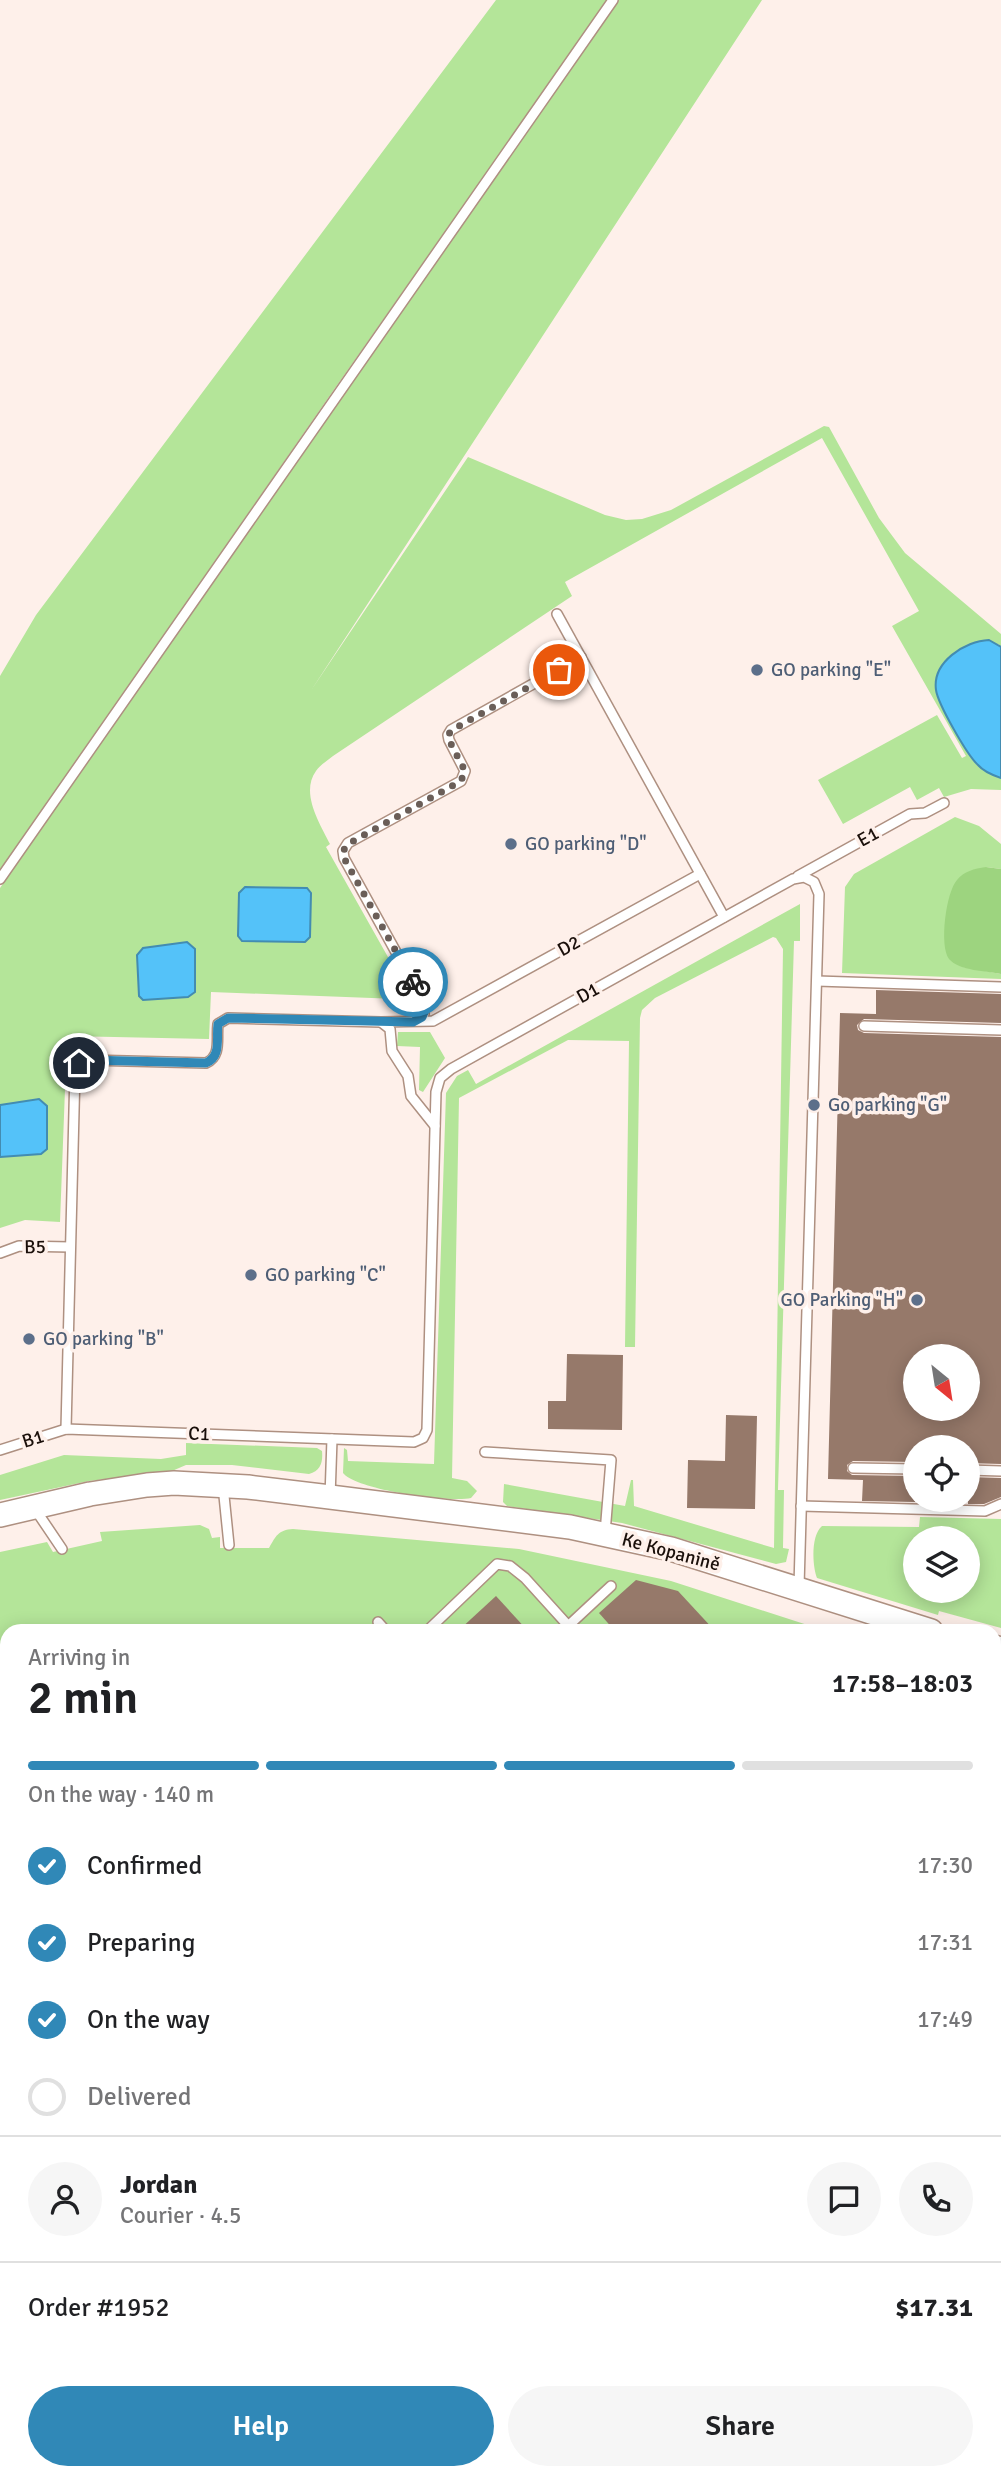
<!DOCTYPE html>
<html lang="en">
<head>
<meta charset="utf-8">
<style>
  body { margin:0; font-family:Signika,sans-serif; background:#f6f6f6; color:#202124; height:100vh; display:flex; flex-direction:column; font-size:26px; white-space:nowrap }
  * { box-sizing:border-box; margin:0 }
  p { font-size:23px; color:#757577 }
  .icon { flex:none; width:38px; height:38px; fill:none; stroke:currentColor; stroke-width:2; stroke-linecap:round; stroke-linejoin:round }
  .map { position:relative; flex:1; overflow:hidden }
  .sheet { position:absolute; left:0px; top:1624px; width:1001px; height:856px; display:flex; flex-direction:column; background:#fff; border-radius:21px 21px 0 0; box-shadow:0 4px 18px #0003 }
  .sheet>* { flex:none }
  .needle { width:46px; rotate:150deg }
  .tools { position:absolute; left:903px; top:1344px; display:grid; gap:14px }
  .tools a { display:grid; place-items:center; width:77px; height:77px; border-radius:50%; background:#fff; box-shadow:0 4px 18px #0003; font-size:35px }
  .pin { position:absolute; display:grid; place-items:center; width:60px; height:60px; color:#fff; margin:-30px; border:4px solid #fff; border-radius:50%; box-shadow:0 2px 7px #0007 }
  .courier { position:absolute; display:grid; place-items:center; width:70px; height:70px; margin:-35px; border:5px solid #3088b7; border-radius:50%; background:#fff; color:#222; box-shadow:0 2px 9px #0007 }
  .overview em { font-style:normal; font-weight:600 }
  .overview div { display:flex; flex-direction:column-reverse }
  .overview { display:flex; align-items:center; justify-content:space-between; height:119px; padding:0 28px }
  h1 { font-size:46px; font-weight:600; line-height:52px }
  .bar { display:grid; grid-template-columns:repeat(4,1fr); gap:10px 7px; align-content:center; height:84px; padding:0 28px }
  .bar i { height:9px; border-radius:5px; background:#e0e0e0 }
  .bar .selected { background:#3088b7 }
  .bar p { grid-column:span 4 }
  .line { display:flex; align-items:center; gap:18px; padding:0 28px; border-top:2px solid #e0e0e0 }
  .line div { flex:1 }
  .round { display:grid; place-items:center; flex:none; width:74px; height:74px; border-radius:37px; background:#f6f6f6 }
  ol { padding:0 28px; list-style:none }
  li { display:flex; align-items:center; gap:21px; height:77px }
  li p { margin-inline-start:auto }
  li .icon { padding:7px; border-radius:50%; background:#3088b7; color:#fff; stroke-width:4 }
  li:last-child { color:#757577 }
  li i { width:38px; height:38px; border:4px solid #e0e0e0; border-radius:50% }
  .action { display:flex; gap:14px; margin-top:auto; padding:14px 28px }
  .action a { flex:1; height:80px; border-radius:42px; background:#3088b7; color:#fff; font-size:28px; font-weight:600; line-height:80px; text-align:center }
  .action a+a { background:#f6f6f6; color:#202124 }
  .map>svg:first-child { display:block }
  .built { fill:#f0e0d7 }
  .green { fill:#b4e599; fill-rule:evenodd }
  .forest { fill:#9dd47f }
  .water { fill:#54c2f9; stroke:#438cb1; stroke-width:2 }
  .building { fill:#96796a; fill-rule:evenodd }
  .lines { fill:none; stroke-linecap:round; stroke-linejoin:round }
  .service-casing { stroke:#ae9081; stroke-width:12 }
  .tertiary-casing { stroke:#ae9081; stroke-width:26 }
  .service { stroke:#fff; stroke-width:9 }
  .tertiary { stroke:#fff; stroke-width:23 }
  .done { stroke:#6a5e58; stroke-width:7; stroke-dasharray:0 12.6 }
  .route { stroke:#3088b7; stroke-width:9 }
  .service-dot { fill:#5c6f8a; stroke:#fef0ea; stroke-width:2.5 }
  .labels { text-anchor:middle; dominant-baseline:central; stroke-width:7; stroke-linejoin:round; paint-order:stroke }
  .service-label { font-size:19px; fill:#4e5e75; stroke:#fef0ea; text-anchor:start }
  .street-label { font-size:19px; fill:#1a0f0a; stroke:#fef0ea }
</style>
</head>
<body>
<div class="map">
<svg width="1001" height="2479" viewBox="0 0 1001 2479">
  <rect width="100%" height="100%" fill="#fef0ea"/>
  <!-- built -->
  <g class="built">
    <polygon points="0,1726 7,1734 7,1927 0,1933"/>
    <polygon points="994,1986 1001,1993 1001,2446 994,2449"/>
  </g>
  <!-- green -->
  <g class="green">
    <polygon points="496,0 608,0 333,391 0,872 0,676 36,615"/>
    <path d="M619,0h143l-450,689 156,-232 137,58 21,5 16,-1 29,-9 153,-84 5,1 50,91 26,35 96,81v13l-3,-3 -59,56 32,58 6,7 24,13v12l-30,-1 -27,8 -5,-9 -22,12 -7,-13 -67,37 -25,-44 119,-65 25,43 4,-2 -74,-130 27,-15 -97,-173 -257,144 7,14 -239,160c-6,5 -13,9 -17,15 -16,22 4,53 14,73l-4,3 89,158v5l-3,3 -13,-1 -1,-13 -187,-7 -2,47 -142,-3 -7,186 -35,-2 -25,8v-71l41,-3 6,-5v-43l-8,-7 -39,6v-217z"/>
    <polygon points="955,817 979,826 1001,844 1001,869 986,867 963,967 1001,974 1001,979 842,973 845,887 854,874"/>
    <path d="M800,904v37h-6l-16,549h6l-1,58 6,1 -3,13 -10,2 -154,-41 -115,-17 -4,-4 1,-18 121,22 6,-26h2l1,26 140,42 9,-599 -7,-11 -3,-1 -118,61 -13,12 -2,8 -5,329h-10l4,-306 -61,-1 -109,58 -7,380 15,3 10,10 -6,7c-20,5 -115,-8 -128,-25l1,-25 3,2 1,11 86,3 12,-371 11,-17 11,-6 8,14z"/>
    <polygon points="398,1032 430,1032 445,1058 423,1092 419,1090 420,1047 397,1046"/>
    <path d="M186,1443l131,5 5,3c1,11 -1,20 -13,23l-77,-9h-46l-14,6 -83,10 -89,19v-25l64,-20 97,4 25,-4z"/>
    <path d="M920,1517l81,2v109l-62,-17 -1,4 -121,-37c-5,-13 -6,-43 5,-52l97,1zM915,1538h53v53h-53z"/>
    <path d="M200,1525l9,4 3,9 8,-1v11h49c7,-12 9,-18 24,-19l226,20 152,32 155,50h-819v103l-7,-8v-174l47,-10 6,10 49,-11 -2,-9z"/>
    <polygon points="994,1681 1001,1682 1001,1993 994,1986"/>
    <polygon points="7,1927 7,2043 0,2049 0,1933"/>
    <polygon points="576,2473 925,2473 931,2479 582,2479"/>
  </g>
  <!-- forest -->
  <path class="forest" d="M986,867l15,2v105c-14,-3 -42,-3 -52,-15 -10,-13 -3,-67 8,-79 7,-9 17,-11 29,-13z"/>
  <!-- water -->
  <g class="water">
    <path d="M989,640l12,7v131c-9,-3 -17,-6 -23,-13 -11,-10 -40,-61 -42,-75 -4,-28 29,-49 53,-50z"/>
    <polygon points="245,887 307,888 311,893 310,937 305,942 242,941 238,936 239,893"/>
    <polygon points="187,942 195,949 195,992 188,997 143,1000 139,996 137,955 143,948"/>
    <polygon points="39,1099 47,1106 47,1149 41,1154 0,1157 0,1105"/>
  </g>
  <!-- building -->
  <g class="building">
    <path d="M876,990l125,4v29l-137,-4 -7,6 1,5 6,3 137,4v427l-33,-1v-16h-53v15l-62,-1 -6,4v6l5,4 63,1v26l-53,-1 1,-21 -35,-1 12,-466 36,1zM915,1356h53v53h-53z"/>
    <polygon points="567,1354 623,1355 622,1430 548,1429 548,1401 566,1401"/>
    <polygon points="726,1415 757,1416 755,1509 687,1508 688,1460 725,1461"/>
    <polygon points="968,1477 1001,1478 1001,1497 984,1504 968,1504"/>
    <polygon points="636,1580 678,1591 715,1631 615,1631 599,1613"/>
    <polygon points="496,1596 528,1631 458,1631"/>
  </g>
  <g class="lines">
    <defs>
      <g id="service">
        <polyline points="557,614 724,917"/>
        <polyline points="798,876 910,814 925,813 944,803"/>
        <polyline points="0,879 613,0"/>
        <polyline points="817,981 1001,987"/>
        <polyline points="415,1021 424,1014 423,1001 344,858 343,851 348,843 461,781 465,771 449,740 448,735 451,730 581,657"/>
        <polyline points="381,1022 390,1029 392,1051 408,1076 411,1096 435,1126"/>
        <polyline points="864,1026 1001,1030"/>
        <polyline points="0,1253 19,1246 70,1247"/>
        <path d="M66,1429l9,-358 4,-8 9,-3 118,3c16,-7 10,-25 12,-39l10,-6 153,4 52,-1 267,-147"/>
        <polyline points="0,1450 66,1429 414,1442 423,1438 427,1430 436,1092 440,1078 451,1069 793,879 804,877 814,882 819,894 799,1586"/>
        <polyline points="485,1452 611,1460 605,1533"/>
        <polyline points="853,1468 915,1469"/>
        <polyline points="968,1470 1001,1471"/>
        <polyline points="223,1486 229,1545"/>
        <polyline points="330,1497 332,1439"/>
        <polyline points="801,1506 985,1511 1001,1504"/>
        <polyline points="35,1509 62,1549"/>
        <polyline points="378,1622 386,1631"/>
        <polyline points="568,1626 611,1586"/>
        <polyline points="427,1631 497,1564 510,1566 525,1578 573,1631"/>
        <polyline points="994,2058 1001,2065"/>
      </g>
      <g id="tertiary">
        <polyline points="0,1515 90,1494 147,1485 174,1483 248,1487 330,1497 570,1527 671,1549 931,1631"/>
        <polyline points="994,1647 1001,1649"/>
        <polyline points="0,2233 7,2239"/>
        <polyline points="274,2473 281,2479"/>
      </g>
    </defs>
    <!-- service casing -->
    <use href="#service" class="service-casing"/>
    <!-- tertiary casing -->
    <use href="#tertiary" class="tertiary-casing"/>
    <!-- service -->
    <use href="#service" class="service"/>
    <!-- tertiary -->
    <use href="#tertiary" class="tertiary"/>
  </g>
  <g class="lines">
    <!-- done -->
    <polyline class="done" points="413,982 344,858 343,851 348,844 461,781 465,771 449,740 448,735 452,730 559,670"/>
    <!-- route -->
    <path class="route" d="M79,1063l9,-3 118,3c16,-7 10,-25 12,-39l10,-6 185,4 9,-5 3,-7 -12,-28"/>
  </g>
  <!-- markers -->
  <g class="service-dot">
    <circle cx="757" cy="670" r="7"/>
    <circle cx="511" cy="844" r="7"/>
    <circle cx="814" cy="1105" r="7"/>
    <circle cx="251" cy="1275" r="7"/>
    <circle cx="917" cy="1300" r="7"/>
    <circle cx="29" cy="1339" r="7"/>
  </g>
  <g class="labels">
    <!-- service labels -->
    <g class="service-label">
      <text x="771" y="670">GO parking "E"</text>
      <text x="525" y="844">GO parking "D"</text>
      <text x="828" y="1105">Go parking "G"</text>
      <text x="265" y="1275">GO parking "C"</text>
      <text x="903" y="1300" text-anchor="end">GO Parking "H"</text>
      <text x="43" y="1339">GO parking "B"</text>
    </g>
    <!-- street labels -->
    <g class="street-label">
      <text transform="translate(868 837) rotate(-29)">E1</text>
      <text transform="translate(569 946) rotate(-29)">D2</text>
      <text transform="translate(588 993) rotate(-29)">D1</text>
      <text transform="translate(35 1247) rotate(-1)">B5</text>
      <text transform="translate(199 1434) rotate(2)">C1</text>
      <text transform="translate(33 1439) rotate(-18)">B1</text>
      <text transform="translate(671 1552) rotate(15)">Ke Kopanině</text>
    </g>
  </g>
</svg>
<div class="tools">
<a><svg class="needle" viewBox="-14 -14 28 28"><path d="M0-13l5 13h-10z" fill="#e53935"/><path d="M0 13l5-13h-10z" fill="#757577"/></svg></a>
<a><svg class="icon" aria-label="locate" viewBox="0 0 24 24"><circle cx="12" cy="12" r="6"/><path d="M12 2v4M12 18v4M2 12h4M18 12h4"/></svg></a>
<a><svg class="icon" aria-label="layers" viewBox="0 0 24 24"><path d="M12 4l9 5-9 5-9-5zM3 14l9 5 9-5"/></svg></a>
</div>
<div class="pin" style="left:559px;top:670px;background:#ea580c"><svg class="icon" aria-label="bag" viewBox="0 0 24 24"><path d="M5 8h14l-1 12H6zM9 8a3 3 0 0 1 6 0"/></svg></div>
<div class="pin" style="left:79px;top:1063px;background:#1f2937"><svg class="icon" aria-label="home" viewBox="0 0 24 24"><path d="M3 11l9-7 9 7M6 9v11h12V9"/></svg></div>
<div class="courier" style="left:413px;top:982px"><svg class="icon" aria-label="bike" viewBox="0 0 24 24"><circle cx="6" cy="16" r="4"/><circle cx="18" cy="16" r="4"/><path d="M6 16l4-8h5l3 8M10 8l3 8H6M13 5h3"/></svg></div>
<section class="sheet">
<div class="overview"><div><h1>2 min</h1><p>Arriving in</p></div><em>17:58–18:03</em></div>
<div class="bar"><i class="selected"></i><i class="selected"></i><i class="selected"></i><i></i><p>On the way · 140 m</p></div>
<ol>
<li><svg class="icon" aria-label="check" viewBox="0 0 24 24"><path d="M5 12l5 5 9-10"/></svg>Confirmed<p>17:30</p></li>
<li><svg class="icon" aria-label="check" viewBox="0 0 24 24"><path d="M5 12l5 5 9-10"/></svg>Preparing<p>17:31</p></li>
<li><svg class="icon" aria-label="check" viewBox="0 0 24 24"><path d="M5 12l5 5 9-10"/></svg>On the way<p>17:49</p></li>
<li><i></i>Delivered</li>
</ol>
<div class="line" style="height:126px"><a class="round"><svg class="icon" aria-label="person" viewBox="0 0 24 24"><circle cx="12" cy="8" r="4"/><path d="M4 21q1-7 8-7t8 7"/></svg></a><div><b>Jordan</b><p>Courier · 4.5</p></div><a class="round"><svg class="icon" aria-label="chat" viewBox="0 0 24 24"><path d="M4 5h16v11H9l-5 4z"/></svg></a><a class="round"><svg class="icon" aria-label="phone" viewBox="0 0 24 24"><path d="M5 4h4l2 5-3 2q2 4 5 5l2-3 5 2v4C11 20 4 13 5 4z"/></svg></a></div>
<div class="line" style="height:91px"><div>Order #1952</div><b>$17.31</b></div>
<div class="action"><a>Help</a><a>Share</a></div>
</section>
</div>
</body>
</html>
